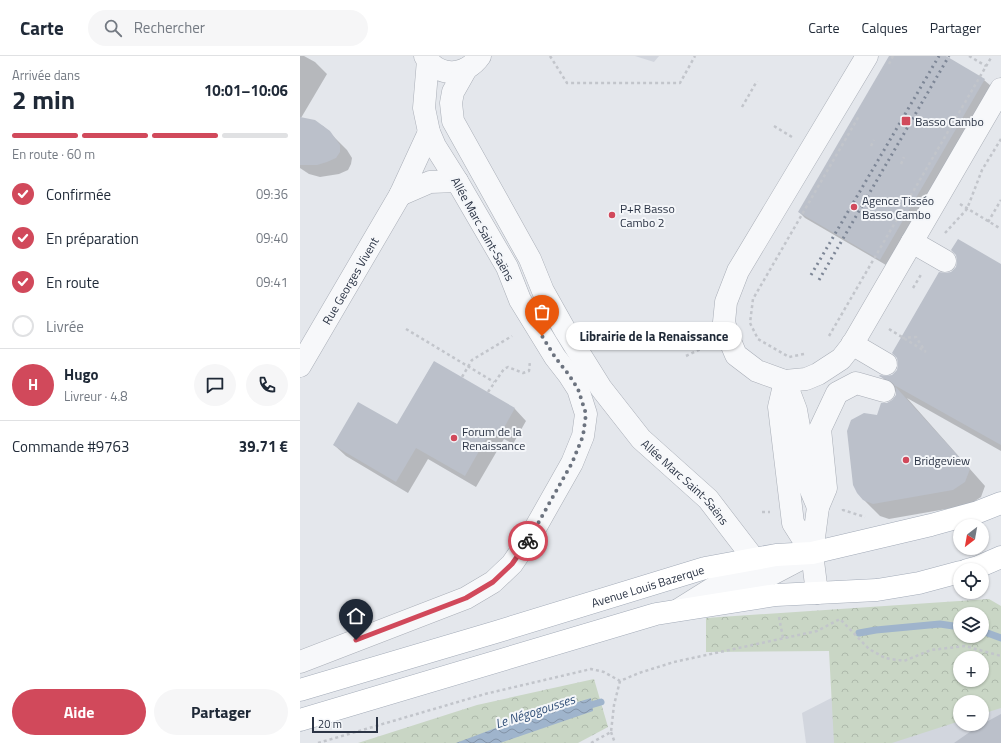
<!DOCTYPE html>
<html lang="fr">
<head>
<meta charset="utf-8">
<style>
  body { margin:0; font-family:"Titillium Web",sans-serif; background:#f6f6f7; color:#1f2937; height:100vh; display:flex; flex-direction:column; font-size:15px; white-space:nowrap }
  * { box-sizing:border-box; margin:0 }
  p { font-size:13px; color:#747a83 }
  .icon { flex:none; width:22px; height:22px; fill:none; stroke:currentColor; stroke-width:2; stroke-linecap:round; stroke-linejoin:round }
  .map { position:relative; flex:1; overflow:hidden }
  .panel { display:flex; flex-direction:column; background:#fff; width:300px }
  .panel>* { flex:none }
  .needle { width:26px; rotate:211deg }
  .controls { position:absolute; left:653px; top:463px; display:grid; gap:8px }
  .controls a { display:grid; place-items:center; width:36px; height:36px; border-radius:50%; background:#fff; box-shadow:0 1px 3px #0004; font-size:20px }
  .scale { position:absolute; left:12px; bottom:10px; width:66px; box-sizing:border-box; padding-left:4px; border:2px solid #2b3445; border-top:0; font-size:11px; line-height:14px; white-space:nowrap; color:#2b3445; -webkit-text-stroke:3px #f4f6f9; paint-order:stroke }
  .pin { position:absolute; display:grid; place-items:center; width:34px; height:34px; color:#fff; margin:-41px -17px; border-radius:50% 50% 50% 0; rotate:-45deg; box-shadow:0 0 4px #0007 }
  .pin .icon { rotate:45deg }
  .courier { position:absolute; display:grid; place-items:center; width:40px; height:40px; margin:-20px; border:3px solid #d1495b; border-radius:50%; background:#fff; color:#222; box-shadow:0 1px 5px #0007 }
  .bubble { position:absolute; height:28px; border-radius:14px; background:#fff; box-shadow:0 1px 3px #0004; font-size:13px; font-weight:700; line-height:28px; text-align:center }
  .head em { font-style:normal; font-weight:700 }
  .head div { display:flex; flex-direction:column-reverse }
  .head { display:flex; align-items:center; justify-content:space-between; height:68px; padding:0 12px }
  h1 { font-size:26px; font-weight:700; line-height:30px }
  .bar { display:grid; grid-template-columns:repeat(4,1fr); gap:6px 4px; align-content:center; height:48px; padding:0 12px }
  .bar i { height:5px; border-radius:3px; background:#e0e1e3 }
  .bar .active { background:#d1495b }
  .bar p { grid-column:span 4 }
  .line { display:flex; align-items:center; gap:10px; padding:0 12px; border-top:1px solid #e0e1e3 }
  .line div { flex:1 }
  .round { display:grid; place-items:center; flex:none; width:42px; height:42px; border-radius:21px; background:#f6f6f7 }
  ol { padding:0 12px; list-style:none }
  li { display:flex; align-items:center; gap:12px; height:44px }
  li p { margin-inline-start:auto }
  li .icon { padding:4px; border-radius:50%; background:#d1495b; color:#fff; stroke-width:4 }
  li:last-child { color:#747a83 }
  li i { width:22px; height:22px; border:2px solid #e0e1e3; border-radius:50% }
  .primary-button { display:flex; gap:8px; margin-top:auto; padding:8px 12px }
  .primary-button a { flex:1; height:46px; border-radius:24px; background:#d1495b; color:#fff; font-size:16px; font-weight:700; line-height:46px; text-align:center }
  .primary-button a+a { background:#f6f6f7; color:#1f2937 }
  header { display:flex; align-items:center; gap:24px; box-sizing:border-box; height:56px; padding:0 20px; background:#fff; border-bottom:1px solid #e0e1e3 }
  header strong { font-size:19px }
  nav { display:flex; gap:22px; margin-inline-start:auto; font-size:14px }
  .search { width:280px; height:36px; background:#f6f6f7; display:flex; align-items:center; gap:10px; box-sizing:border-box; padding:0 14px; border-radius:22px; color:#747a83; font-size:15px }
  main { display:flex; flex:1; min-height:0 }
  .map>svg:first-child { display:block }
  .built { fill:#d2d6de; fill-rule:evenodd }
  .forest { fill:url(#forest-crowns); fill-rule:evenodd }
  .water { fill:url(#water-waves) }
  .shadow { fill:#0003 }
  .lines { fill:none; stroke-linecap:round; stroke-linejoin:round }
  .stream { stroke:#9fb4cc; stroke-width:7 }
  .building { fill:#bbc0ca }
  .minor-casing { stroke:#a9aeb7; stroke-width:23 }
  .major-casing { stroke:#a3abb8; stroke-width:23 }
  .path { stroke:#c2c5cb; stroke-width:2.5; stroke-dasharray:3 3; stroke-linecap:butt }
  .minor { stroke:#f7f8fa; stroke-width:22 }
  .major { stroke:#fff; stroke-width:22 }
  .rail { stroke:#7d8696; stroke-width:3; stroke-dasharray:2 4; stroke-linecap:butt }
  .path-bridge { stroke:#c2c5cb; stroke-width:2.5; stroke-dasharray:3 3; stroke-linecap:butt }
  .done { stroke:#6c737f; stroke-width:4; stroke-dasharray:0 7.2 }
  .route { stroke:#d1495b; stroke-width:5 }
  .poi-dot { fill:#d1495b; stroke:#f4f6f9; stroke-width:1.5 }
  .labels { text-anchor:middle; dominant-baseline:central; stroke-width:4; stroke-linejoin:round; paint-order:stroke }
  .poi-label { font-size:12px; fill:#2b3445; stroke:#f4f6f9; text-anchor:start }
  .street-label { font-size:12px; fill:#2b3445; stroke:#f4f6f9 }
  .water-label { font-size:13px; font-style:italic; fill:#34527a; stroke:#f4f6f9 }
</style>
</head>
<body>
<header>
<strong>Carte</strong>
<div class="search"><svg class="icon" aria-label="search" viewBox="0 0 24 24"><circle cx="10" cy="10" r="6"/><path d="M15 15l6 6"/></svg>Rechercher</div>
<nav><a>Carte</a><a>Calques</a><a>Partager</a></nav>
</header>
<main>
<section class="panel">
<div class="head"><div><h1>2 min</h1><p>Arrivée dans</p></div><em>10:01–10:06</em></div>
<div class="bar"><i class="active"></i><i class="active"></i><i class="active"></i><i></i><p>En route · 60 m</p></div>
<ol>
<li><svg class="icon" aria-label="check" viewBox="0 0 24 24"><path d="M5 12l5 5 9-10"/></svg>Confirmée<p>09:36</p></li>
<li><svg class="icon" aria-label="check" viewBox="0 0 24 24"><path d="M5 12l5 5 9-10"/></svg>En préparation<p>09:40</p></li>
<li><svg class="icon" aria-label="check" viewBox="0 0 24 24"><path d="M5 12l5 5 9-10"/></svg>En route<p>09:41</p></li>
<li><i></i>Livrée</li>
</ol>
<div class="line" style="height:72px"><b class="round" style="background:#d1495b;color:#fff">H</b><div><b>Hugo</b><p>Livreur · 4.8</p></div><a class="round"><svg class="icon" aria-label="chat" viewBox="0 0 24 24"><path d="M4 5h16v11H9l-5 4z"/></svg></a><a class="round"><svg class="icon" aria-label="phone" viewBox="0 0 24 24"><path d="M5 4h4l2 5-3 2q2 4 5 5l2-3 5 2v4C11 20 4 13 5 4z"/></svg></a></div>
<div class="line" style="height:52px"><div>Commande #9763</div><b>39.71 €</b></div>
<div class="primary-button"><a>Aide</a><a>Partager</a></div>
</section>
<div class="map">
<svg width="701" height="687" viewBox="0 0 701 687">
  <defs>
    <pattern id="forest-crowns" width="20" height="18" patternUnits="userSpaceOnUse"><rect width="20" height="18" fill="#c9d6c5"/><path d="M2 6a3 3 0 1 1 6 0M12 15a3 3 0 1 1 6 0" fill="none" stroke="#adb8ab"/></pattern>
    <pattern id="water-waves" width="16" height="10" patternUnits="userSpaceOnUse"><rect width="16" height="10" fill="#9fb4cc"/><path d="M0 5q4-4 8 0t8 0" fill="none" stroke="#8293a7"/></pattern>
  </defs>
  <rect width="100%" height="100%" fill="#e4e7ec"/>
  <!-- built -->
  <g class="built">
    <polygon points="335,0 359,0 354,6"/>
    <path d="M701,571v116h-195l-4,-30 43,-22 137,-55zM660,602h22v22h-22zM660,646h22v22h-22z"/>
  </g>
  <!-- forest -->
  <g class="forest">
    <path d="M689,543l12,7v102l-19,6v-12h-22v19l-68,22h-58l-5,-92 -123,1v-34zM660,558h22v22h-22zM660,602h22v22h-22z"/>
    <polygon points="294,623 308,671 278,687 58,687 177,649"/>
  </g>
  <!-- water -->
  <polygon class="water" points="291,642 293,655 200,687 156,687 209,667"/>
  <!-- shadow -->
  <g class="shadow">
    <polygon points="0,0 4,0 15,6 27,18 1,62 23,70 47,94 52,102 51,108 48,114 39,118 20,121 9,118 0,112"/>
    <polygon points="590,0 644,0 684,24 691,30 586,209 505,162 499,156"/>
    <polygon points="701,209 701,395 607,342 685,430 681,441 669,449 589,463 580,460 564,444 577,360 587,348 593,345 597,339 596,336 581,320 592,320 598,315 645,218"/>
    <polygon points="134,306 215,353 226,365 213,388 204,383 176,431 128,403 108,437 46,400 34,389 97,370"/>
  </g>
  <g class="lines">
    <!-- stream -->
    <g class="stream">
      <polyline points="682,575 701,582"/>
      <polyline points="559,577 576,574 640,568 660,571"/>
      <polyline points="284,651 301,646"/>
    </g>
  </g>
  <!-- building -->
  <g class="building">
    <polygon points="589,0 646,0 685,23 580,204 498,156"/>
    <polygon points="0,61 15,64 30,75 40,89 40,96 36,102 27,106 17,109 0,109"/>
    <polygon points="658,183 701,208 701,389 594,329 670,413 665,426 653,434 573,448 563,444 557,437 553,429 547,375 551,364 564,357 577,359 581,347 587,347 592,344 596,339 596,332 593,327 579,320 580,319 586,320 592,319 597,314 598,308 597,302 592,297 639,216 645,217 651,216 656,211 657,205 656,199 651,194"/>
    <polygon points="134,305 215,352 201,377 192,372 165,420 116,392 96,426 33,389 58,346 97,368"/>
    <polygon points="701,658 701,687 654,687 677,671"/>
  </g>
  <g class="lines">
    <defs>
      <g id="minor">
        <path d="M125,0c14,23 41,20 55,0"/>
        <polyline points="567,0 438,215 426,246 424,266 428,280 436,299 457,315 485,325 506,323 518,318 541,303 552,289 701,33"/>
        <path id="s1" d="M166,13l-13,23 -2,11 2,18 77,138 13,32 23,41 35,56 40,51 67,60 46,60"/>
        <polyline points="129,76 100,139 130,126 157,125"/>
        <polyline points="612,186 645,205"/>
        <polyline points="552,288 586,308"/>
        <path id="s2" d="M0,310l100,-171"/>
        <polyline points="485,325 479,351 493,467 512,497"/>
        <polyline points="485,325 496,354 510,432 518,451"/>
        <polyline points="517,537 512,497 518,451 526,432 520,373 537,337 556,327 584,335"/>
        <polyline points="378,554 418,529 472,518 512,497"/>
        <polyline points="0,606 166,542 193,526 212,508 229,483 272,407 283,380 286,358 278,333 269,319 255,301 220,244 207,211 157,125 135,90 129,76 124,52 128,4"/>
      </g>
      <g id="major">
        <polyline points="667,514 678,511 701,501"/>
        <path id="s3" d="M0,634l196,-58 209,-64 71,-13 36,-2 119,-28 47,-13 23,-9"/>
        <polyline points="0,664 356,558 476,539 577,534 619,527 660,516"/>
      </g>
    </defs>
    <!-- minor casing -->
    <use href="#minor" class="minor-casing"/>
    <!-- major casing -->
    <use href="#major" class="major-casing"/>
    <!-- path -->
    <g class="path">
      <polyline points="250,0 267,27 380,27 395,0"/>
      <polyline points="669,0 686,10"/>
      <polyline points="589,8 593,0"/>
      <polyline points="442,51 457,25"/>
      <polyline points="474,70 492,81"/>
      <polyline points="571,90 574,84"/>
      <polyline points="601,108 604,101"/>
      <polyline points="660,148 701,173"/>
      <polyline points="688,166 701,144"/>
      <polyline points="645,177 667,153 682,114 701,83"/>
      <polyline points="613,232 622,217"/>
      <polyline points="106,273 194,326"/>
      <polyline points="589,273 626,296"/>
      <polyline points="529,280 692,0"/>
      <polyline points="602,282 616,281 625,295"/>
      <polyline points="504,298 489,301 458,283 450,267 453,243 559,60"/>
      <polyline points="386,300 409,289"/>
      <polyline points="188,336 204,313 208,311 223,317 229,315 230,305"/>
      <polyline points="543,453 543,454 565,461"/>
      <polyline points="462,456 470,456"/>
      <polyline points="479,561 483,582"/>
      <polyline points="311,676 315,687"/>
      <polyline points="18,687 185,638 291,613 304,616 320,625 339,617 374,606 517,575 540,563 569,593 585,602 604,605 631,594 665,590 701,600"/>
      <polyline points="291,687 311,676 314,649 320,625"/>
    </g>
    <!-- minor -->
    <use href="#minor" class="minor"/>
    <!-- major -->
    <use href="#major" class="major"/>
    <!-- rail -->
    <g class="rail">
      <polyline points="511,219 639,0"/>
      <polyline points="519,224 649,0"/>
    </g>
    <!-- path-bridge -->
    <polyline class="path-bridge" points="162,321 172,304 212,280"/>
  </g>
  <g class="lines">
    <!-- done -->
    <polyline class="done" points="228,485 272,407 283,380 286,358 278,333 269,319 255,301 242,280"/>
    <!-- route -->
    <polyline class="route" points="56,584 166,542 193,526 212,508 228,485"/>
  </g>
  <!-- markers -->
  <g class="poi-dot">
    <rect x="601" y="60" width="10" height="10" rx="2"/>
    <circle cx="554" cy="151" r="4"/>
    <circle cx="312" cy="159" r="4"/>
    <circle cx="154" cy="382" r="4"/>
    <circle cx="606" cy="404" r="4"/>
  </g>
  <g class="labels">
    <!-- poi labels -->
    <g class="poi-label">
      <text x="615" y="65">Basso Cambo</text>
      <text x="562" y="144">Agence Tisséo<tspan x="562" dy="14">Basso Cambo</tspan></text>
      <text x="320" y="152">P+R Basso<tspan x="320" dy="14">Cambo 2</tspan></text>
      <text x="162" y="375">Forum de la<tspan x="162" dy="14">Renaissance</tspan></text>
      <text x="614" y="404">Bridgeview</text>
    </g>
    <!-- street labels -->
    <g class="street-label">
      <text transform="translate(183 173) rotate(61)">Allée Marc Saint-Saëns</text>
      <text stroke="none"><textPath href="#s2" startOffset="99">Rue Georges Vivent</textPath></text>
      <text stroke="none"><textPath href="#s1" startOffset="488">Allée Marc Saint-Saëns</textPath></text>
      <text stroke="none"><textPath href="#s3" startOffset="363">Avenue Louis Bazerque</textPath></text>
    </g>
    <!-- water labels -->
    <g class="water-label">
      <text transform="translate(235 655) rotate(-18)">Le Négogousses</text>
    </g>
  </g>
</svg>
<div class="controls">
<a><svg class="needle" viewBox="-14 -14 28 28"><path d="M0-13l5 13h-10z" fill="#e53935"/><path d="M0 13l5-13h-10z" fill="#747a83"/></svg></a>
<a><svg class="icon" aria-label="locate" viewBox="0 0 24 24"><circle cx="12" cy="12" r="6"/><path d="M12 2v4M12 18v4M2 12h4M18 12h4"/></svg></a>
<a><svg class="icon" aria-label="layers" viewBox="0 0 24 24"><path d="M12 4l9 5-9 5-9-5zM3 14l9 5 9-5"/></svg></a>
<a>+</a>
<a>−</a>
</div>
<div class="scale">20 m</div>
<div class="pin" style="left:242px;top:280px;background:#ea580c"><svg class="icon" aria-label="bag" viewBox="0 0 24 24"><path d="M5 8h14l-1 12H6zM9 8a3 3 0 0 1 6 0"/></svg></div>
<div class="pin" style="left:56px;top:584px;background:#1f2937"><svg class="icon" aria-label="home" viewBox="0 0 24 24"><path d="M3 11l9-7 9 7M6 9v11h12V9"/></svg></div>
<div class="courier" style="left:228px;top:485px"><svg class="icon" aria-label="bike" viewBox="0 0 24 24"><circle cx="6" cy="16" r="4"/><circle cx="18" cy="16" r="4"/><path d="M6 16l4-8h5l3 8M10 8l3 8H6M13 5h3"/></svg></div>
<div class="bubble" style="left:266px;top:266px;width:176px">Librairie de la Renaissance</div>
</div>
</main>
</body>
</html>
